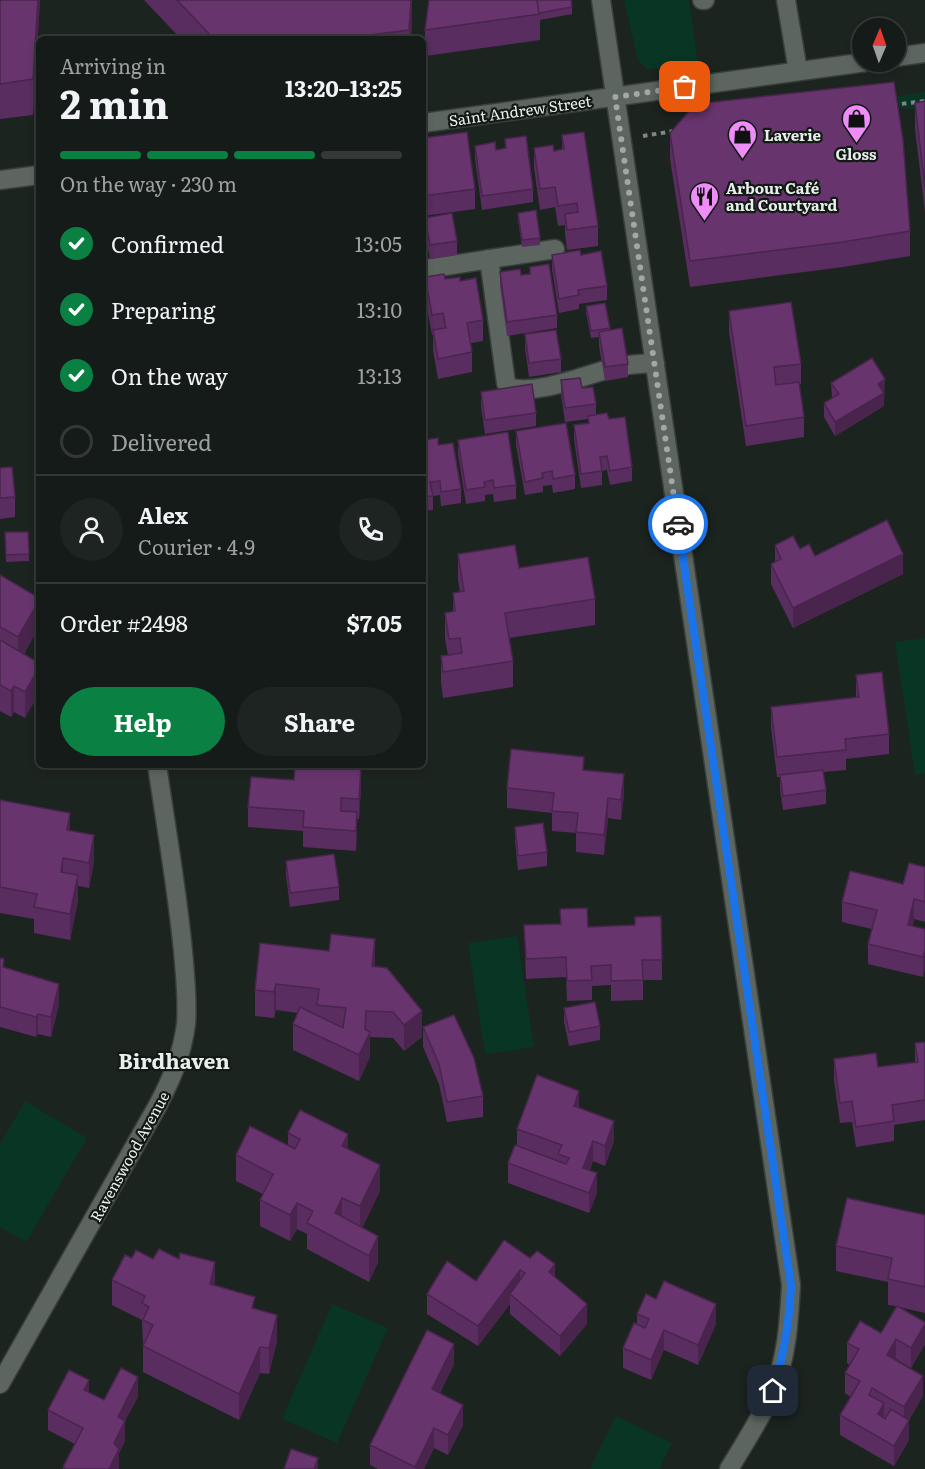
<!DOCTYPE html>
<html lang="en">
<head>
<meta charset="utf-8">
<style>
  body { margin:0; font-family:Literata,serif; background:#1e2421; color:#f1f3f6; height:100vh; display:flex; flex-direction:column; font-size:22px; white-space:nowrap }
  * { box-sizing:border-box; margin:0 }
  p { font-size:20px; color:#9da1a2 }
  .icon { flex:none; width:33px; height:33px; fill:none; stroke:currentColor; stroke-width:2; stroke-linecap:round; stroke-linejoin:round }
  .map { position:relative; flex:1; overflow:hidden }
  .side { position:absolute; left:36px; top:36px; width:390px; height:732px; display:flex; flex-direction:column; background:#151b18; border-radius:9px; box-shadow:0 3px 9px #0003,0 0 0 2px #343937 }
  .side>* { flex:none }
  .needle { width:39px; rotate:2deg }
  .tools { position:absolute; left:852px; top:18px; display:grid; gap:12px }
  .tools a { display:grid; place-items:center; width:54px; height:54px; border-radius:50%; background:#151b18; box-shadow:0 3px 9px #0003,0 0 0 2px #343937; font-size:30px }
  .pin { position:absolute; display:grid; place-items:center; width:51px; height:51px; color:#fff; margin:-26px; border-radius:12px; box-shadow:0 3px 9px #0006 }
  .courier { position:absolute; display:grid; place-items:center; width:60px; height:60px; margin:-30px; border:4px solid #1a73e8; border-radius:50%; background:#fff; color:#222; box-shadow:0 2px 8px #0007 }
  .head em { font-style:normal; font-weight:700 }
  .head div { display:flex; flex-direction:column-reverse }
  .head { display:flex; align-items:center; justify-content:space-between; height:102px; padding:0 24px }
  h1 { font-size:39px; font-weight:700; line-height:45px }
  .bar { display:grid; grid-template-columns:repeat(4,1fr); gap:9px 6px; align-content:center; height:72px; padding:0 24px }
  .bar i { height:8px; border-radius:4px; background:#343937 }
  .bar .selected { background:#0b8043 }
  .bar p { grid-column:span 4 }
  .line { display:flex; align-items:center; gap:15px; padding:0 24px; border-top:2px solid #343937 }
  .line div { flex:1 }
  .round { display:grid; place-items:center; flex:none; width:63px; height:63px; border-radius:32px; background:#1e2421 }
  ol { padding:0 24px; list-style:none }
  li { display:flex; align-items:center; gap:18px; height:66px }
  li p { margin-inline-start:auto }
  li .icon { padding:6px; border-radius:50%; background:#0b8043; color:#fff; stroke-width:4 }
  li:last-child { color:#9da1a2 }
  li i { width:33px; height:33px; border:3px solid #343937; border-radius:50% }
  .primary-button { display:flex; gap:12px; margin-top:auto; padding:12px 24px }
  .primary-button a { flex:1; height:69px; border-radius:36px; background:#0b8043; color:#fff; font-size:24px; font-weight:700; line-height:69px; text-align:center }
  .primary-button a+a { background:#1e2421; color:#f1f3f6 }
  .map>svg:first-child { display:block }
  .green { fill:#093524 }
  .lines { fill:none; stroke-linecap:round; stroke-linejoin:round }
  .minor-casing { stroke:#383f3b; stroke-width:21 }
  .path { stroke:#7f8683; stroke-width:4; stroke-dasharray:4.5 4.5; stroke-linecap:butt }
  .minor { stroke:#5c6560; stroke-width:18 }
  .wall { fill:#592d5f }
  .shaded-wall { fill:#49244d }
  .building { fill:#68346e; stroke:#49244d; stroke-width:1.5 }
  .done { stroke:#a1a8a5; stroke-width:6; stroke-dasharray:0 10.8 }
  .route { stroke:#1a73e8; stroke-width:8 }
  .labels { text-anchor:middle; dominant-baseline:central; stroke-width:4.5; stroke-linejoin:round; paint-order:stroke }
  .street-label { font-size:15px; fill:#e9efec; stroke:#131a16 }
  .poi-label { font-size:15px; font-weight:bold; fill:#e9efec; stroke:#131a16; text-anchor:start }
  .district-label { font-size:21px; font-weight:bold; fill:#e9efec; stroke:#131a16 }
</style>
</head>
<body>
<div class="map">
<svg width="925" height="1469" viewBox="0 0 925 1469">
  <rect width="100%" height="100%" fill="#1c2420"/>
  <!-- green -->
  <g class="green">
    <polygon points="624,0 689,0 698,66 647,69 638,60"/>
    <polygon points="925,92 925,108 906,109 892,102 890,97"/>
    <polygon points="925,638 925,773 915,775 895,642"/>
    <polygon points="517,936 534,1047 485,1054 468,943"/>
    <polygon points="25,1101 87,1138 26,1242 0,1227 0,1144"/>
    <polygon points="332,1304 388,1328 337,1443 282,1419"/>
    <polygon points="616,1416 672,1443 659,1469 590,1469"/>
  </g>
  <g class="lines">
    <defs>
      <g id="minor">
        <path d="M601,0l190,1285c-2,36 -4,74 -19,108 -12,27 -28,51 -43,76"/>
        <polyline points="702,0 705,0"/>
        <polyline points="786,0 798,71"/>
        <polyline points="896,57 925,53"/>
        <polyline points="423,123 866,62"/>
        <polyline points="0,180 39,175"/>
        <path d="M489,259l17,124 2,4c29,9 76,-12 105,-19 13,-4 28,-4 42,-5"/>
        <polyline points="426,269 555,249"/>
        <path d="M0,1384l158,-279c14,-27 24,-50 28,-81 2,-24 -1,-49 -3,-73 -6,-63 -17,-124 -26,-186"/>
      </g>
    </defs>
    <!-- minor casing -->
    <use href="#minor" class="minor-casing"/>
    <!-- path -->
    <g class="path">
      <polyline points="893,105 925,101"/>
      <polyline points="643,136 674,131"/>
    </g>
    <!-- minor -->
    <use href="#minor" class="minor"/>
  </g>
  <!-- wall -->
  <g class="wall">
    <polygon points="0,0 40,0 33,115 0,119"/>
    <polygon points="144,0 412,0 411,39 181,39"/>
    <polygon points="572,7 572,14 540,20 540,40 425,56 425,30"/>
    <polygon points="925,101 925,212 915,129 915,103"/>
    <polygon points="670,133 910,231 910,256 843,267 690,287 670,159"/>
    <polygon points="562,135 598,226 598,246 567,250 565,234 565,225 558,226 555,207 540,210 534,168 534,148 554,151 562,149"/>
    <polygon points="423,138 475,189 475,209 423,216"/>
    <polygon points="505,139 533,189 533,202 482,210 475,159 475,146 496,150 505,148"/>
    <polygon points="518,213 540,238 540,245 522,247 518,220"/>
    <polygon points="425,218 457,241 457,255 430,259 425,232"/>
    <polygon points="552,255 581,255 607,286 607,300 579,304 579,309 559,313 552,269"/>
    <polygon points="530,267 557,315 557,328 507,336 500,286 500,272 521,275 530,274"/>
    <polygon points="425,277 460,281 483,320 483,341 471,343 472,352 472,372 438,379 433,350 433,335 432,335 425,297"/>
    <polygon points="423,299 427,324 427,338 423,339"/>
    <polygon points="586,306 610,328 610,330 628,364 628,377 605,381 599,346 599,337 591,338 586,313"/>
    <polygon points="729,311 801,364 801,384 799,384 804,417 804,437 746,446 729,332"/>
    <polygon points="525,334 561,359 561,372 529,377 525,348"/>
    <polygon points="561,380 582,388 596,404 596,415 609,419 632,467 632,481 610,485 607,470 602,471 602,485 581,488 574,439 574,425 588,423 588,419 565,422 561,394"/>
    <polygon points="831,383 885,393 884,394 884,406 835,436 824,417 824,403 832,398"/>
    <polygon points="481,392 536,413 536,426 485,434 481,406"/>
    <polygon points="516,431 575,475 575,489 553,493 552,485 543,486 543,492 525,495 516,445"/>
    <polygon points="423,440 438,445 461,489 461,503 441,506 440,495 433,496 433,510 423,511"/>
    <polygon points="458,440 516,485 516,499 494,502 493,494 485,495 485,501 466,504 458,454"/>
    <polygon points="0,468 15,497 15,517 0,519"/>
    <polygon points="36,511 39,511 39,537 37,537"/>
    <polygon points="5,532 28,532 29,561 6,562"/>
    <polygon points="775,545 800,549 815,556 903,574 793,628 771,584 771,564 775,562"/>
    <polygon points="458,554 519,568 595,599 595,625 509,638 513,661 513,687 443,698 441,682 441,656 448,655 445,639 445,613 453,612 453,593 460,592 458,580"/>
    <polygon points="0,575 39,598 39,627 24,654 39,663 25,718 14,712 11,717 0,711"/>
    <polygon points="856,675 889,734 889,754 846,759 846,770 823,772 826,790 826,804 783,810 780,789 780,777 777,777 771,727 771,707 856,697"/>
    <polygon points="584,770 624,794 621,820 608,818 604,855 576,852 576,833 552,831 552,813 507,808 507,788"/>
    <polygon points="361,787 359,819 357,819 356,851 303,847 303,831 248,827 248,807"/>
    <polygon points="0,800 70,831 94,861 89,888 78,886 78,901 70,940 34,933 34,919 0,913"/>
    <polygon points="515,827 547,852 547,866 518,870 515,841"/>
    <polygon points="286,861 339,887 339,900 290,907 286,875"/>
    <polygon points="925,867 925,922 914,919 913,926 925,929 925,969 923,977 868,964 868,944 872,929 842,922 842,902 903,884"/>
    <polygon points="560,909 588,927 635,925 635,917 662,960 662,980 643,980 643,1000 611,1001 611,985 592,986 592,1000 567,1001 566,977 526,979 524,925 560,924"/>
    <polygon points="260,943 375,967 422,1037 404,1051 393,1038 370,1037 370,1057 359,1081 293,1050 293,1024 298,1013 276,1010 274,1018 255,1016 255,990"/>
    <polygon points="0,958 4,967 59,1004 51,1037 38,1034 36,1037 0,1027"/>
    <polygon points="564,1008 600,1026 600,1040 569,1046 564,1022"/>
    <polygon points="423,1027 483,1096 483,1117 447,1122 439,1084 423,1047"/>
    <polygon points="925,1042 925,1120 894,1125 894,1141 856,1147 852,1122 840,1123 834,1080 834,1059 878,1067 915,1062 915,1043"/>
    <polygon points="579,1108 614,1141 605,1166 593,1161 590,1170 597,1193 589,1213 508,1183 508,1163 517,1146 517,1129"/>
    <polygon points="288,1133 348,1149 380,1191 362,1228 378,1262 369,1282 307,1249 307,1234 297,1229 290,1241 260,1226 260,1200 263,1194 236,1181 236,1155 288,1146"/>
    <polygon points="925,1215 925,1313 899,1307 925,1322 925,1344 911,1368 896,1359 896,1360 923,1396 909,1420 909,1440 894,1466 840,1435 840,1415 851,1397 845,1393 845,1373 850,1365 847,1363 847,1343 881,1333 896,1306 888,1305 888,1282 836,1271 836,1246"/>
    <polygon points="504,1240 555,1277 587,1324 560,1356 510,1314 510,1304 478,1346 427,1314 427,1294 476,1281"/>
    <polygon points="132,1258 153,1259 215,1286 255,1309 277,1341 269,1374 260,1373 239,1420 143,1372 143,1346 142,1320 112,1305 112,1280"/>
    <polygon points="656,1299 716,1324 698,1365 664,1350 651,1380 623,1368 623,1348 637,1325 637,1314"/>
    <polygon points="454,1364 440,1393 463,1425 448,1455 434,1448 424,1469 378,1469 370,1465 370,1445"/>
    <polygon points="89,1393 104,1400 138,1397 125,1421 125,1441 119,1453 119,1469 63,1469 63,1467 75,1444 48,1430 48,1410"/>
  </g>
  <!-- shaded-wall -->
  <g class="shaded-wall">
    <polygon points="38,0 40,0 33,115 33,79"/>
    <polygon points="411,0 412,27 411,39 409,39"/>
    <polygon points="885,379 884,406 835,436 835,422 878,384"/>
    <polygon points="903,554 903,574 793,628 793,608"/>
    <polygon points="39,601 39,627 18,663 18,637"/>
    <polygon points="39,668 39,694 25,718 25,692"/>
    <polygon points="14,686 14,712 11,717 11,691"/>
    <polygon points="361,767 361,787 359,819 359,799"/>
    <polygon points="624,774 624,794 621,820 621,800"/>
    <polygon points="608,798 608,818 604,855 604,835"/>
    <polygon points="357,812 357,832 356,851 356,831"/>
    <polygon points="70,813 70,839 67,830"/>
    <polygon points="94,835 94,861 89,888 89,863"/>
    <polygon points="63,858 63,884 61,872"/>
    <polygon points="78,875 78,901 70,940 70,914"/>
    <polygon points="914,899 914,919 908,945 908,925"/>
    <polygon points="375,939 375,965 372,992 372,966"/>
    <polygon points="925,949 925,969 923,977 923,957"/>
    <polygon points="59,984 59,1004 51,1037 51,1017"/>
    <polygon points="276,984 276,1010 274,1018 274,992"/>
    <polygon points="366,1011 366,1040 370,1032 370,1057 359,1081 359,1055"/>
    <polygon points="422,1011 422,1037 404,1051 404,1025"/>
    <polygon points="38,1014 38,1034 36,1037 36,1017"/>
    <polygon points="579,1091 579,1111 574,1106"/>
    <polygon points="614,1121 614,1141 605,1166 605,1146"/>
    <polygon points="348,1134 348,1160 342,1146"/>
    <polygon points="593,1141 593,1161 583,1188 583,1168"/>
    <polygon points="380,1165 380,1191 360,1232 360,1206"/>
    <polygon points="597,1173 597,1193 589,1213 589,1193"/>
    <polygon points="342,1198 342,1224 335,1239 335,1213"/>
    <polygon points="297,1203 297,1229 290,1241 290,1215"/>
    <polygon points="378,1236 378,1262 369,1282 369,1256"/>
    <polygon points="215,1262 215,1288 210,1284"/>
    <polygon points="555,1264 555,1285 549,1272"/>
    <polygon points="520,1270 520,1290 510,1294 510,1304 478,1346 478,1326"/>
    <polygon points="587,1304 587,1324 560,1356 560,1336"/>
    <polygon points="716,1304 716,1324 698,1365 698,1345"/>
    <polygon points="277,1315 277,1341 269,1374 269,1348"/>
    <polygon points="925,1324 925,1344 911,1368 911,1348"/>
    <polygon points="664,1330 664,1350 651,1380 651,1360"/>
    <polygon points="896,1339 896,1359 887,1375 887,1355"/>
    <polygon points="454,1344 454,1364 432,1409 432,1389"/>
    <polygon points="260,1347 260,1373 239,1420 239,1394"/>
    <polygon points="923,1376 923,1396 904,1427 904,1407"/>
    <polygon points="138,1377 138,1397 125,1421 125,1441 119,1453 119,1469 109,1469 114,1443 118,1417"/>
    <polygon points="89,1380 89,1400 84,1390"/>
    <polygon points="884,1403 884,1424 878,1414"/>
    <polygon points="463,1405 463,1425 448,1455 448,1435"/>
    <polygon points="909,1420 909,1440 894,1466 894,1446"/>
    <polygon points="434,1428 434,1448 424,1469 415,1469 415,1467"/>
    <polygon points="318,1458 318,1469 314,1469"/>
  </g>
  <!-- building -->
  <g class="building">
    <polygon points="0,0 38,0 33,79 0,84"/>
    <polygon points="177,0 411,0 409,30 338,39 214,39"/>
    <polygon points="429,0 537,0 540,14 425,30"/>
    <polygon points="537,0 571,0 572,7 539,13"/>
    <polygon points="894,82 903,140 910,231 843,242 690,261 670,133 695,104"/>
    <polygon points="925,101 925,187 915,103"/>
    <polygon points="467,132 475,189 423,196 423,138"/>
    <polygon points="584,132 598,226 567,230 565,214 578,212 577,203 558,206 555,187 540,189 534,148 553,145 554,151 564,149 562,135"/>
    <polygon points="526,136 533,189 482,196 475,146 495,142 496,150 506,148 505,139"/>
    <polygon points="536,210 540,238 522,240 518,213"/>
    <polygon points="452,213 457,241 430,245 425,218"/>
    <polygon points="580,250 581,255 601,251 607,286 578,290 579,295 559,299 552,255"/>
    <polygon points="549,264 557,315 507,322 500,272 520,269 521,275 530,274 530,267"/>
    <polygon points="444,274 445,279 460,277 460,281 476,278 483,320 467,323 472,352 438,359 433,330 446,328 443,313 432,315 425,277"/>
    <polygon points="423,299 427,324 423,325"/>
    <polygon points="791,302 801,364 774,367 776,385 799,382 804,417 746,426 729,311"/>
    <polygon points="605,303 610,328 591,331 586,306"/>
    <polygon points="622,328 628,364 605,367 599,332"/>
    <polygon points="556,330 561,359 529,363 525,334"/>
    <polygon points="872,358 885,379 878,384 884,393 835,422 824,403 839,394 831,383"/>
    <polygon points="580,378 582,388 593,387 596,404 565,408 561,380"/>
    <polygon points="532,384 536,413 485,420 481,392"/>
    <polygon points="607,413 609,419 625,417 632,467 610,471 607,456 600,457 602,471 581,474 574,425 589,423 588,416"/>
    <polygon points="566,423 575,475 553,479 552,471 542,473 543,478 525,482 516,431"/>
    <polygon points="508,432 516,485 494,488 493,480 484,482 485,487 466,490 458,440"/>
    <polygon points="438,438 438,445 453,443 461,489 441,492 440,481 430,482 433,496 423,497 423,440"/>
    <polygon points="12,467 15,497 0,498 0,468"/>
    <polygon points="36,511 39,511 39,530 37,530"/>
    <polygon points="887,520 903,554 793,608 771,564 781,559 775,545 793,536 800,549 809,544 815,556"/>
    <polygon points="5,532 28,532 29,554 6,555"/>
    <polygon points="515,545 519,568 588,557 595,599 505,613 513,661 443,672 441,656 462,653 460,638 449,639 445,613 455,611 453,593 464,591 458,554"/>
    <polygon points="0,575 39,598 39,601 18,637 0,627"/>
    <polygon points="0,640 39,663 39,668 25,692 14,686 11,691 0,685"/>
    <polygon points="882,672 889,734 845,739 846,750 777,757 771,707 859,697 856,675"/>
    <polygon points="511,749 584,757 583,770 624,774 621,800 608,798 604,835 576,832 578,813 552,811 554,793 507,788"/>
    <polygon points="295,765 336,765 361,767 359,799 341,798 341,811 357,812 356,831 303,827 304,811 248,807 251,777 294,780"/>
    <polygon points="823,770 826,790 783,796 780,775"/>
    <polygon points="0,800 70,813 67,830 94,835 89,863 63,858 61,872 78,875 70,914 34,907 37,894 0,887"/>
    <polygon points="543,823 547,852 518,856 515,827"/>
    <polygon points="334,854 339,887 290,893 286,861"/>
    <polygon points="909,863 925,867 925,902 914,899 908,925 925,929 925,949 923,957 868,944 877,910 842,902 850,871 903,884"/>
    <polygon points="587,908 588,927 635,925 635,917 661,916 662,960 642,960 643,980 611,981 611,965 591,966 592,980 567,981 566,957 526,959 524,925 561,924 560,909"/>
    <polygon points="331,934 375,939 372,966 387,968 422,1011 404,1025 393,1012 366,1011 365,1029 370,1032 359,1055 293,1024 300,1007 343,1028 346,1008 317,1005 319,989 276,984 274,992 255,990 260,943 329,951"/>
    <polygon points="0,958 4,959 3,967 59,984 51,1017 38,1014 36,1017 0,1007"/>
    <polygon points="595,1002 600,1026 569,1032 564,1008"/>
    <polygon points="454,1015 474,1058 483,1096 447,1102 439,1064 423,1027"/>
    <polygon points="925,1042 925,1100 892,1105 894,1121 856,1127 852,1101 840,1103 834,1059 876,1053 878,1067 918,1062 915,1043"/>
    <polygon points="537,1075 579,1091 574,1106 614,1121 605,1146 593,1141 583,1168 597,1173 589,1193 508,1163 515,1145 566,1164 569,1158 558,1154 562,1145 517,1129"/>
    <polygon points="300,1110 348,1134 342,1146 380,1165 360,1206 342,1198 335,1213 378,1236 369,1256 307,1223 313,1211 297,1203 290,1215 260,1200 273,1174 236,1155 250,1126 295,1149 300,1139 288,1133"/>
    <polygon points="847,1198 925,1215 925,1287 888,1279 892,1258 836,1246"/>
    <polygon points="504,1240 530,1258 537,1251 555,1264 549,1272 587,1304 560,1336 510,1294 525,1273 520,1270 478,1326 427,1294 447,1261 476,1281"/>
    <polygon points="159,1249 179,1259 180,1253 215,1262 210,1284 255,1297 252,1308 277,1315 269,1348 260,1347 239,1394 143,1346 153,1325 143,1320 149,1307 142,1303 145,1296 112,1280 125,1255 132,1258 136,1250 153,1259"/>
    <polygon points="664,1281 716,1304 698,1345 664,1330 651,1360 623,1348 634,1323 645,1328 649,1319 637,1314 646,1294 656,1299"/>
    <polygon points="897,1306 925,1322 925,1324 911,1348 896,1339 887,1355 923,1376 904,1407 872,1388 869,1395 884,1403 878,1414 885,1419 891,1409 909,1420 894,1446 840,1415 860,1381 845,1373 859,1349 847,1343 860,1321 881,1333"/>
    <polygon points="427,1330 454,1344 432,1389 463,1405 448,1435 434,1428 415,1467 370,1445"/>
    <polygon points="121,1368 138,1377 118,1417 125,1421 114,1443 119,1449 109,1469 66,1469 63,1467 83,1428 48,1410 69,1370 89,1380 84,1390 104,1400"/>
    <polygon points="291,1449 318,1458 314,1469 284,1469"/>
  </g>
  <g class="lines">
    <!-- done -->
    <polyline class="done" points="678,524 615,97 685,87"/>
    <!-- route -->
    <path class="route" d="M678,524l113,761c-2,40 -7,68 -18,106"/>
  </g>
  <!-- icons -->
  <defs>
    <symbol id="shop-pin" viewBox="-11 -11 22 30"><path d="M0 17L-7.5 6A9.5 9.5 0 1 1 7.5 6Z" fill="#ee8cf8" stroke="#131a16"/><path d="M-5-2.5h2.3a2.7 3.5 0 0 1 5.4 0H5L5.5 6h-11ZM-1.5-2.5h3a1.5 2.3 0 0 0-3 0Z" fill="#111"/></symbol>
    <symbol id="restaurant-pin" viewBox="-11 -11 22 30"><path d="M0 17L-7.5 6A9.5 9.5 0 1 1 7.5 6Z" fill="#ee8cf8" stroke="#131a16"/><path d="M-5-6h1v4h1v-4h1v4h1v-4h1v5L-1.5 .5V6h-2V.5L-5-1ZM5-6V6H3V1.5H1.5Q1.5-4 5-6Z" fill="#111"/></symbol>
  </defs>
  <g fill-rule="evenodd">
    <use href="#shop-pin" x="840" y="102" width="33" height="45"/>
    <use href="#shop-pin" x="726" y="118" width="33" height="45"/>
    <use href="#restaurant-pin" x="688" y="180" width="33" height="45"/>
  </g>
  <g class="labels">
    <!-- street labels -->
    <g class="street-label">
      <text transform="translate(520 110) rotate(-8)">Saint Andrew Street</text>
      <text transform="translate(129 1156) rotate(-61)">Ravenswood Avenue</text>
    </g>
    <!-- poi labels -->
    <g class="poi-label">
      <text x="764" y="134">Laverie</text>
      <text x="856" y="153" text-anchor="middle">Gloss</text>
      <text x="726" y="187">Arbour Café<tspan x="726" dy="17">and Courtyard</tspan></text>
    </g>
    <!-- district labels -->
    <g class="district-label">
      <text x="174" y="1059">Birdhaven</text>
    </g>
  </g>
</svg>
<div class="tools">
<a><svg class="needle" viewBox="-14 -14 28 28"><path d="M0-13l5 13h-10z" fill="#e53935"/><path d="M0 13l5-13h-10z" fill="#9da1a2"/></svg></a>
</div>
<div class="pin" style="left:685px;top:87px;background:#ea580c"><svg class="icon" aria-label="bag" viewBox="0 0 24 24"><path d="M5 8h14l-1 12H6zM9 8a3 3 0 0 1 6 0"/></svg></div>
<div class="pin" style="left:773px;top:1391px;background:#1f2937"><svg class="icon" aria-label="home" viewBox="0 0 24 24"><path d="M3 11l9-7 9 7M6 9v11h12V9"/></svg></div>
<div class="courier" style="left:678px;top:524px"><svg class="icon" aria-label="car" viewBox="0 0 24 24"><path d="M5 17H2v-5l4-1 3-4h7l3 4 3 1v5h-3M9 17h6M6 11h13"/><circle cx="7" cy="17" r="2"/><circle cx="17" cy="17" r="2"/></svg></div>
<section class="side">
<div class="head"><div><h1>2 min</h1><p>Arriving in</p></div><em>13:20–13:25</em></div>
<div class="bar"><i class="selected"></i><i class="selected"></i><i class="selected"></i><i></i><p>On the way · 230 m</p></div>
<ol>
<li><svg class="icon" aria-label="check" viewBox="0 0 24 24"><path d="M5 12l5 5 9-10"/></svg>Confirmed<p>13:05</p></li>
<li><svg class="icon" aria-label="check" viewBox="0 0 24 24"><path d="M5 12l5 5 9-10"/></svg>Preparing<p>13:10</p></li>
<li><svg class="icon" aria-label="check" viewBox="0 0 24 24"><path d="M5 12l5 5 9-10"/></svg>On the way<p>13:13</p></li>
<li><i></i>Delivered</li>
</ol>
<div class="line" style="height:108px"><a class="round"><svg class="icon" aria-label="person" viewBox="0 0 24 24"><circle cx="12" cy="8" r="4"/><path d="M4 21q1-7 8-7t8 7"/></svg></a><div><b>Alex</b><p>Courier · 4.9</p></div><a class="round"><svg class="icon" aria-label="phone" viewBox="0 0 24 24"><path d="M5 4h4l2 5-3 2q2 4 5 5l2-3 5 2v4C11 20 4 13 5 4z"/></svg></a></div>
<div class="line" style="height:78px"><div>Order #2498</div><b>$7.05</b></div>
<div class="primary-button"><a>Help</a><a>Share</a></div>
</section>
</div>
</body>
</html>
